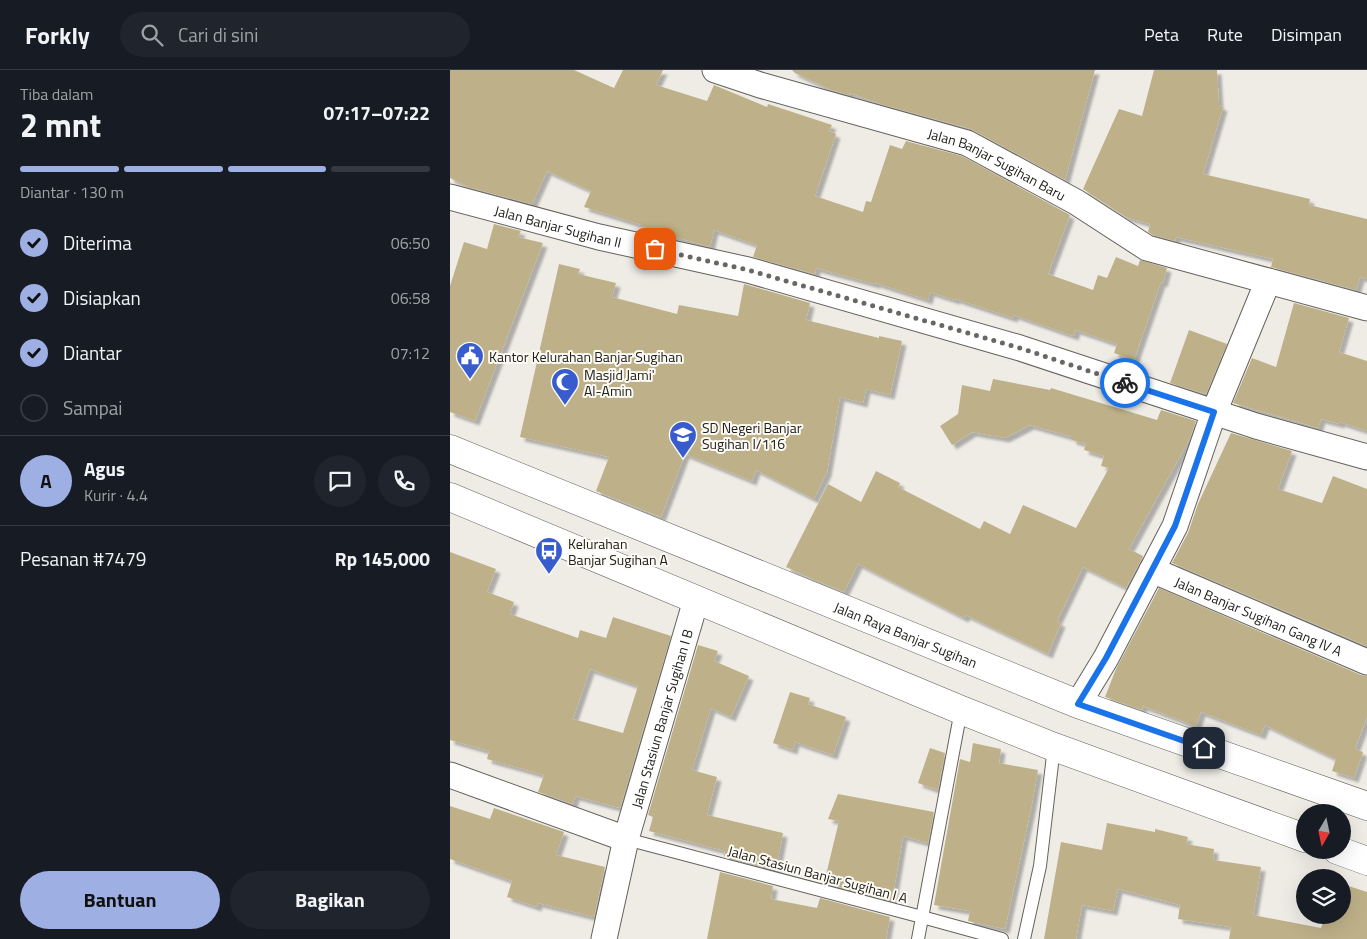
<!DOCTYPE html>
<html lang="id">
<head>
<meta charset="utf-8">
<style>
  body { margin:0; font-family:"Titillium Web",sans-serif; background:#20242c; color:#f1f3f6; height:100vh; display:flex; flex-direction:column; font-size:19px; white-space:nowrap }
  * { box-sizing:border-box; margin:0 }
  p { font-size:16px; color:#9ea1a6 }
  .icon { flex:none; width:28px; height:28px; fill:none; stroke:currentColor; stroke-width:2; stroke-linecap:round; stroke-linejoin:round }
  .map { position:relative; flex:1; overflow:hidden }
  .sheet { display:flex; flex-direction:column; background:#171b24; width:450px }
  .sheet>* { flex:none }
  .needle { width:32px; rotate:189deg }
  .fabs { position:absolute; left:846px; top:734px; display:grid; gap:10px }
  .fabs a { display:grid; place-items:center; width:55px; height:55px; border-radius:50%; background:#171b24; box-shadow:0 5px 20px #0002; font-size:25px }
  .pin { position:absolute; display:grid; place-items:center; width:42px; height:42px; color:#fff; margin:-21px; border-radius:10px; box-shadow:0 2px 8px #0006 }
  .courier { position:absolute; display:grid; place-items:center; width:50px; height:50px; margin:-25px; border:4px solid #1a73e8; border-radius:50%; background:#fff; color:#222; box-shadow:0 1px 6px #0007 }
  .headline em { font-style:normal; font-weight:700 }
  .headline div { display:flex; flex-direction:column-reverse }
  .headline { display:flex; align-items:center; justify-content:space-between; height:85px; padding:0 20px }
  h1 { font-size:32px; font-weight:700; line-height:38px }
  .bar { display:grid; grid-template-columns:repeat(4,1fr); gap:8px 5px; align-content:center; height:60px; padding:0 20px }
  .bar i { height:6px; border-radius:4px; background:#363941 }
  .bar .active { background:#9eafe4 }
  .bar p { grid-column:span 4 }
  .line { display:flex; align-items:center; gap:12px; padding:0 20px; border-top:1px solid #363941 }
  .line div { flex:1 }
  .round { display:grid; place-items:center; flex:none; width:52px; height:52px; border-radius:26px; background:#20242c }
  ol { padding:0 20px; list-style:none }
  li { display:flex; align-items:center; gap:15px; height:55px }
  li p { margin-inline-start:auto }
  li .icon { padding:5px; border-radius:50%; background:#9eafe4; color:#111; stroke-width:4 }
  li:last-child { color:#9ea1a6 }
  li i { width:28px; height:28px; border:2px solid #363941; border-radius:50% }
  .action { display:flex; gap:10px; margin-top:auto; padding:10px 20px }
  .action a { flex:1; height:58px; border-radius:30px; background:#9eafe4; color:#111; font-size:20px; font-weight:700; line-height:58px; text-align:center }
  .action a+a { background:#20242c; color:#f1f3f6 }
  header { display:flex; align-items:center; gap:30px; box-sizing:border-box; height:70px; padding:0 25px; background:#171b24; border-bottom:1px solid #363941 }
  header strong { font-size:24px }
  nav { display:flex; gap:28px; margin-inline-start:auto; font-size:18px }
  .search { width:350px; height:45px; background:#20242c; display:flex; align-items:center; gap:12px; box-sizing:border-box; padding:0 18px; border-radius:28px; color:#9ea1a6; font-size:19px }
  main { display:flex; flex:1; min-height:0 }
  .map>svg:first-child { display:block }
  .building { fill:#beb189; fill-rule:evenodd; filter:url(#shadow) }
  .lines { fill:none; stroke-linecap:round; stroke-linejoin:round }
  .lane-casing { stroke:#64625c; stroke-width:14 }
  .street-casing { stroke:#64625c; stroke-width:27 }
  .secondary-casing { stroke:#64625c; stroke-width:29 }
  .lane { stroke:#fff; stroke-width:12 }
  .street { stroke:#fff; stroke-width:25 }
  .secondary { stroke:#fff; stroke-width:28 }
  .done { stroke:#686763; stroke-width:5; stroke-dasharray:0 9 }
  .route { stroke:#1a73e8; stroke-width:6 }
  .labels { text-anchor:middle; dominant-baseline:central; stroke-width:4; stroke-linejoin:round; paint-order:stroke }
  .street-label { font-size:14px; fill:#20201d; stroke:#fcfaf3 }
  .poi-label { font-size:14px; fill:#20201d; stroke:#fcfaf3; text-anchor:start }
</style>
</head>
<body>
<header>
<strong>Forkly</strong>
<div class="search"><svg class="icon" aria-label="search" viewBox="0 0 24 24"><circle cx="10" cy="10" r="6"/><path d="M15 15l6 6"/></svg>Cari di sini</div>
<nav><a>Peta</a><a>Rute</a><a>Disimpan</a></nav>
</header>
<main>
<section class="sheet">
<div class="headline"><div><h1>2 mnt</h1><p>Tiba dalam</p></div><em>07:17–07:22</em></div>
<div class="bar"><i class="active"></i><i class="active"></i><i class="active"></i><i></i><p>Diantar · 130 m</p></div>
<ol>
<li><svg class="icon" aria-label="check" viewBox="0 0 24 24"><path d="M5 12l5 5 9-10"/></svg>Diterima<p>06:50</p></li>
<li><svg class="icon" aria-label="check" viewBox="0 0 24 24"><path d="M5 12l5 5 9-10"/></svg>Disiapkan<p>06:58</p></li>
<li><svg class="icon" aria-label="check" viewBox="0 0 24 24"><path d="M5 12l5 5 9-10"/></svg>Diantar<p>07:12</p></li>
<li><i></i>Sampai</li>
</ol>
<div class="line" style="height:90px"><b class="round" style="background:#9eafe4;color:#111">A</b><div><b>Agus</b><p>Kurir · 4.4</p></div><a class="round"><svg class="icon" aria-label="chat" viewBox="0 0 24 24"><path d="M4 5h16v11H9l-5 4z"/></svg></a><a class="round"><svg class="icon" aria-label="phone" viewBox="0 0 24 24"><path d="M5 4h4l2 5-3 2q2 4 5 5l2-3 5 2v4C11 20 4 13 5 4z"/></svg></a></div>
<div class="line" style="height:65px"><div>Pesanan #7479</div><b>Rp 145,000</b></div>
<div class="action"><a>Bantuan</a><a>Bagikan</a></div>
</section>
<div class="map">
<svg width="917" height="869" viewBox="0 0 917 869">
  <defs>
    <filter id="shadow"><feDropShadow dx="4.5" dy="4.5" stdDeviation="1" flood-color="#0004"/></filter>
  </defs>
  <rect width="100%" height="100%" fill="#efece6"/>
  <!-- building -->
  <g class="building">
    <polygon points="0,0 124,0 164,18 173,0 213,0 206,15 257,31 264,15 317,37 318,34 382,55 379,61 386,64 365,126 413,142 416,131 421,132 440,75 452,79 456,71 512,86 620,145 598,204 643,220 648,205 657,208 666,187 688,196 690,190 717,198 713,213 711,212 684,290 664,283 667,274 626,260 624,266 564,245 563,248 506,229 505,230 480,222 478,230 426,213 425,214 366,198 365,204 303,187 307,175 264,160 260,177 211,163 192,156 192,155 134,137 141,121 97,101 82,134 18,117 0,108"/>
    <polygon points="342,0 645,0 615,110 521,59 434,35 400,23 399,25 379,19 345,3"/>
    <polygon points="704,0 767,0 769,35 773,37 753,104 860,129 859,135 917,149 917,209 910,207 906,220 821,197 823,189 726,167 725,171 703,165 698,162 700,154 676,147 633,119 669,39 692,46"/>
    <polygon points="44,154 71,161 68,167 93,173 25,351 0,342 0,216 14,172 37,179"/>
    <polygon points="109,194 130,199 128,204 166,213 162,227 227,244 229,235 288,246 294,214 360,233 356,250 429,268 429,266 452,271 440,325 416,319 413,333 390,327 377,402 364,429 306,400 302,411 235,384 211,447 193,440 146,421 159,387 70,367"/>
    <polygon points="844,233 899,248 889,282 917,291 917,361 890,352 890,354 871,349 868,358 783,333 802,288 826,297"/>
    <polygon points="739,260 777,274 756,324 720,313"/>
    <polygon points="543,309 600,320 601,318 707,350 711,340 746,351 740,368 679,479 693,486 676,518 633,497 607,551 611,553 598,584 516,545 514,548 408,494 394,522 360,508 336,497 378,414 411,432 426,401 450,413 448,417 530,459 534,451 560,464 573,435 626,458 659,398 651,396 654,386 634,380 636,374 622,370 622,367 580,355 555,368 522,362 502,375 490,356 508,344 512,315 540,321"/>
    <polygon points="781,363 842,381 828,419 872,433 883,406 917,419 917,576 722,493 738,463 748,434"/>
    <path d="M0,482l46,17 -9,23 27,10 -4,12 68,24 2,-8 26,8 7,-21 58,19 -51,172 -45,-12 -2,8 -35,-12 6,-17 -57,-16 2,-8 -39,-11zM140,599l48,17 -15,47 -50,-14z"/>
    <polygon points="709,518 911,605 917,606 917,647 905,679 913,682 904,708 882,701 886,689 815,655 811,665 751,642 746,656 693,636 692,640 655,627 666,599"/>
    <polygon points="248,575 268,581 264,591 299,606 281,647 261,638 242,700 267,707 257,745 333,763 326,800 274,786 275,781 199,761 203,747 198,745"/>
    <polygon points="340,622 360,628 358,634 396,647 383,685 345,672 343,680 323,673"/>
    <polygon points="523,673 551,679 549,693 588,700 581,739 555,859 518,851 520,841 484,835 510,689 520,692"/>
    <polygon points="480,678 495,683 488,720 468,713"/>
    <polygon points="388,724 484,742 478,773 453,766 442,831 374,813 389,751 378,749"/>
    <polygon points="0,736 40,749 44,738 114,762 106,785 155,797 144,847 88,833 87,837 57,827 62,811 0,789"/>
    <polygon points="657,753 705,762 705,759 738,767 736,774 764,779 763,790 811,797 803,845 871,858 876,845 892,845 892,814 917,822 917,869 779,869 781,857 728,849 730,835 668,819 663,841 632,835 626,869 594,869 611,772 652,780"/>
    <polygon points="270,802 323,816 321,829 367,838 370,828 440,847 436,869 257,869"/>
  </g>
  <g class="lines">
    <defs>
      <g id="lane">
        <polyline points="176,769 472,847 552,869"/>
        <polyline points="468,869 511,640"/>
        <polyline points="574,869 590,796 604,677"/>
      </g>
      <g id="street">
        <path id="s1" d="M265,0l45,15 207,58 109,59 71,46 220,60"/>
        <path id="s2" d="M0,127l149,40 149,33 272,78 236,78 111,31"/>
        <path id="s3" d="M702,500l215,92"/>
        <polyline points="628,634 656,588 725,456 764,342 818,211"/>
        <polyline points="0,705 176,769"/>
        <path id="s4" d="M154,869l22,-100 70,-239"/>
      </g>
      <g id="secondary">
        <path id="s5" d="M0,379l628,255 289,102"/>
        <polyline points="0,427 511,640 604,677 855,768"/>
        <polyline points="887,780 917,791"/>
      </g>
    </defs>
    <!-- lane casing -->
    <use href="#lane" class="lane-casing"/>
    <!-- street casing -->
    <use href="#street" class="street-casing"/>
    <!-- secondary casing -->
    <use href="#secondary" class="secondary-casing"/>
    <!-- lane -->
    <use href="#lane" class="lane"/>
    <!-- street -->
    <use href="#street" class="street"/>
    <!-- secondary -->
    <use href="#secondary" class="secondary"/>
  </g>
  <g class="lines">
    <!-- done -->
    <polyline class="done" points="205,179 298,200 570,278 675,313"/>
    <!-- route -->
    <polyline class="route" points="675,313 764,342 725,456 656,588 628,634 754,678"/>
  </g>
  <!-- icons -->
  <defs>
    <symbol id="civic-pin" viewBox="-11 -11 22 30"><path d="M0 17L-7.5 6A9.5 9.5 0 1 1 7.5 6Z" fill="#385ccd" stroke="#fcfaf3"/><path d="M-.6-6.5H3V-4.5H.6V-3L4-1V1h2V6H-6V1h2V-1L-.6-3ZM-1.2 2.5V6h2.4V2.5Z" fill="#fff"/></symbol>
    <symbol id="mosque-pin" viewBox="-11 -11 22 30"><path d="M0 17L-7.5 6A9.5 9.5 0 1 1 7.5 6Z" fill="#385ccd" stroke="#fcfaf3"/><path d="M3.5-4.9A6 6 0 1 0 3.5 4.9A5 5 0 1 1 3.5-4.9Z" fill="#fff"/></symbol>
    <symbol id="school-pin" viewBox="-11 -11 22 30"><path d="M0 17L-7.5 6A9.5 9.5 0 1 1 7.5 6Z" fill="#385ccd" stroke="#fcfaf3"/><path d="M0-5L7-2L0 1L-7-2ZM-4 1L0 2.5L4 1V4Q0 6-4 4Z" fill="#fff"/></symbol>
    <symbol id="bus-pin" viewBox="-11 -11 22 30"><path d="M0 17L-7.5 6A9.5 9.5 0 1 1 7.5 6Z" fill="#385ccd" stroke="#fcfaf3"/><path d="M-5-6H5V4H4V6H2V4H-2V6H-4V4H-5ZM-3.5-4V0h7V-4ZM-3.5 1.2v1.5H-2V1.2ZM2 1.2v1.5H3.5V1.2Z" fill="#fff"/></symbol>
  </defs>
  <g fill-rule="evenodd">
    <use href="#civic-pin" x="4" y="270" width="32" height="43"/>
    <use href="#mosque-pin" x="99" y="296" width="32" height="43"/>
    <use href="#school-pin" x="217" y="349" width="32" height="43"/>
    <use href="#bus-pin" x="83" y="465" width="32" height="43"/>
  </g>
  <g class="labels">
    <!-- street labels -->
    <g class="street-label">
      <text stroke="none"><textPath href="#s1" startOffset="298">Jalan Banjar Sugihan Baru</textPath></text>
      <text stroke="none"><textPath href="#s2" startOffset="112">Jalan Banjar Sugihan II</textPath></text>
      <text stroke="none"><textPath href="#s3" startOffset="116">Jalan Banjar Sugihan Gang IV A</textPath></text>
      <text stroke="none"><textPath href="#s5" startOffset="492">Jalan Raya Banjar Sugihan</textPath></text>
      <text stroke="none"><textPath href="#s4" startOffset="228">Jalan Stasiun Banjar Sugihan I B</textPath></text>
      <text transform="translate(368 804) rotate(15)">Jalan Stasiun Banjar Sugihan I A</text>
    </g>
    <!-- poi labels -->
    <g class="poi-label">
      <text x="39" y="286">Kantor Kelurahan Banjar Sugihan</text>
      <text x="134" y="304">Masjid Jami'<tspan x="134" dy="16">Al-Amin</tspan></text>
      <text x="252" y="357">SD Negeri Banjar<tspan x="252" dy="16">Sugihan I/116</tspan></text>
      <text x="118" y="473">Kelurahan<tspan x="118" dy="16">Banjar Sugihan A</tspan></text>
    </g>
  </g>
</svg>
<div class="fabs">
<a><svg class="needle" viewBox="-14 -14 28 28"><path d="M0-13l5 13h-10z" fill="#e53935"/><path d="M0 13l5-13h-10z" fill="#9ea1a6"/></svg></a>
<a><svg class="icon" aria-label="layers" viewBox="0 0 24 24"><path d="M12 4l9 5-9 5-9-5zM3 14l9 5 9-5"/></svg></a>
</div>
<div class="pin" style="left:205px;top:179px;background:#ea580c"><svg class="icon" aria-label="bag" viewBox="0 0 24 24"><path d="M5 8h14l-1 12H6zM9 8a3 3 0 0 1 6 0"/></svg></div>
<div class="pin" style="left:754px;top:678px;background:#1f2937"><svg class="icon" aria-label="home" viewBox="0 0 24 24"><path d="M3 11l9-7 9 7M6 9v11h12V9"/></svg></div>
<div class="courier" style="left:675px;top:313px"><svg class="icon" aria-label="bike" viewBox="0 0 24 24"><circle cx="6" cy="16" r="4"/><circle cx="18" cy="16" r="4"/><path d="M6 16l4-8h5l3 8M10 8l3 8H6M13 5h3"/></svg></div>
</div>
</main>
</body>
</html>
